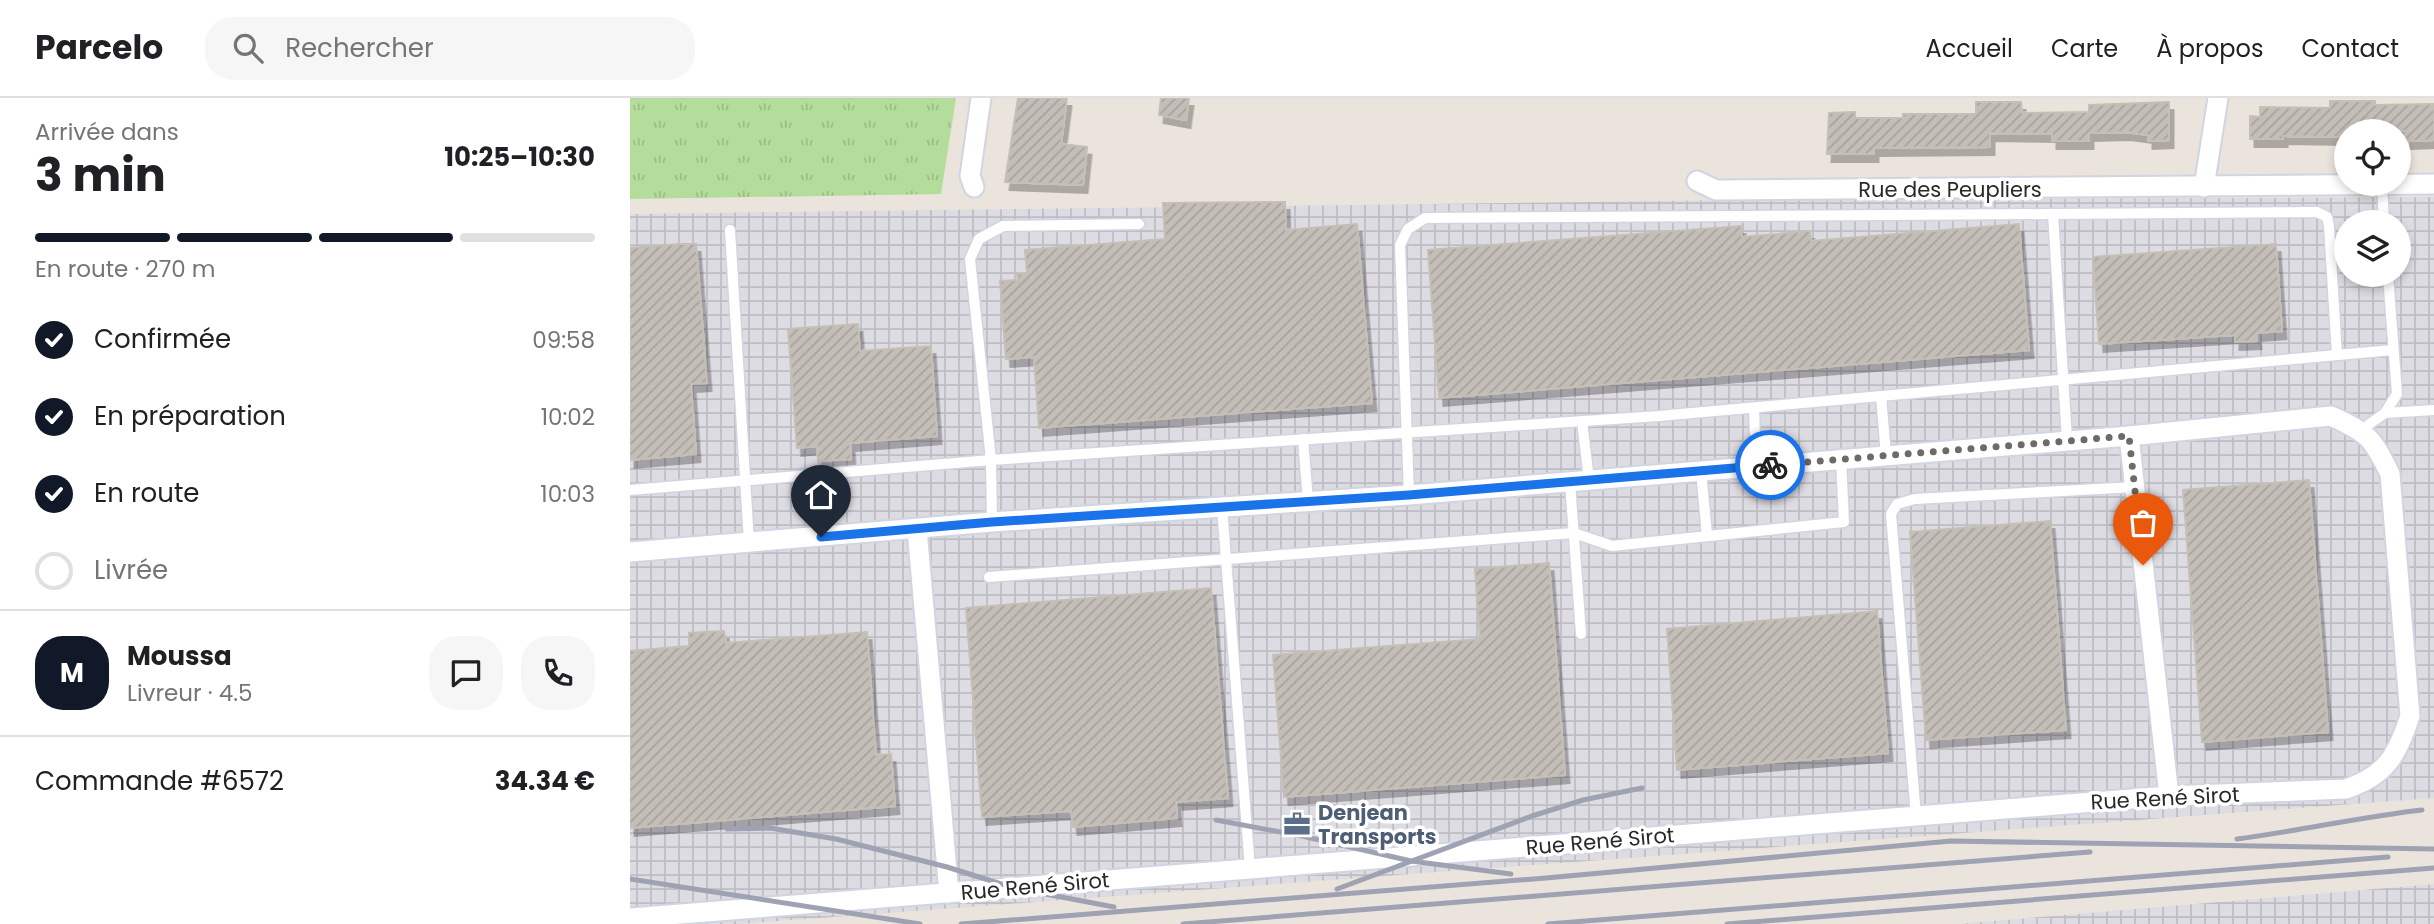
<!DOCTYPE html>
<html lang="fr">
<head>
<meta charset="utf-8">
<style>
  body { margin:0; font-family:Poppins,sans-serif; background:#f6f6f6; color:#202124; height:100vh; display:flex; flex-direction:column; font-size:26px; white-space:nowrap }
  * { box-sizing:border-box; margin:0 }
  p { font-size:23px; color:#757577 }
  .icon { flex:none; width:38px; height:38px; fill:none; stroke:currentColor; stroke-width:2; stroke-linecap:round; stroke-linejoin:round }
  .map { position:relative; flex:1; overflow:hidden }
  .side { display:flex; flex-direction:column; background:#fff; width:630px }
  .side>* { flex:none }
  .fabs { position:absolute; left:1704px; top:21px; display:grid; gap:14px }
  .fabs a { display:grid; place-items:center; width:77px; height:77px; border-radius:50%; background:#fff; box-shadow:0 4px 10px #0003; font-size:35px }
  .pin { position:absolute; display:grid; place-items:center; width:60px; height:60px; color:#fff; margin:-72px -30px; border-radius:50% 50% 50% 0; rotate:-45deg; box-shadow:0 0 7px #0007 }
  .pin .icon { rotate:45deg }
  .courier { position:absolute; display:grid; place-items:center; width:70px; height:70px; margin:-35px; border:5px solid #1a73e8; border-radius:50%; background:#fff; color:#222; box-shadow:0 2px 9px #0007 }
  .summary em { font-style:normal; font-weight:700 }
  .summary div { display:flex; flex-direction:column-reverse }
  .summary { display:flex; align-items:center; justify-content:space-between; height:119px; padding:0 35px }
  h1 { font-size:46px; font-weight:700; line-height:52px }
  .bar { display:grid; grid-template-columns:repeat(4,1fr); gap:10px 7px; align-content:center; height:84px; padding:0 35px }
  .bar i { height:9px; border-radius:5px; background:#e0e0e0 }
  .bar .selected { background:#111827 }
  .bar p { grid-column:span 4 }
  .line { display:flex; align-items:center; gap:18px; padding:0 35px; border-top:2px solid #e0e0e0 }
  .line div { flex:1 }
  .round { display:grid; place-items:center; flex:none; width:74px; height:74px; border-radius:28px; background:#f6f6f6 }
  ol { padding:0 35px; list-style:none }
  li { display:flex; align-items:center; gap:21px; height:77px }
  li p { margin-inline-start:auto }
  li .icon { padding:7px; border-radius:50%; background:#111827; color:#fff; stroke-width:4 }
  li:last-child { color:#757577 }
  li i { width:38px; height:38px; border:4px solid #e0e0e0; border-radius:50% }
  header { display:flex; align-items:center; gap:42px; box-sizing:border-box; height:98px; padding:0 35px; background:#fff; border-bottom:2px solid #e0e0e0 }
  header strong { font-size:33px }
  nav { display:flex; gap:38px; margin-inline-start:auto; font-size:24px }
  .search { width:490px; height:63px; background:#f6f6f6; display:flex; align-items:center; gap:18px; box-sizing:border-box; padding:0 24px; border-radius:28px; color:#757577; font-size:26px }
  main { display:flex; flex:1; min-height:0 }
  .map>svg:first-child { display:block }
  .industrial { fill:url(#industrial-grid); fill-rule:evenodd }
  .grass { fill:url(#grass-tufts) }
  .building { fill:url(#building-hatch); stroke:#c5bfb6; stroke-width:2; filter:url(#shadow) }
  .lines { fill:none; stroke-linecap:round; stroke-linejoin:round }
  .lane-casing { stroke:#d1d5e1; stroke-width:13 }
  .street-casing { stroke:#d1d5e1; stroke-width:23 }
  .lane { stroke:#fff; stroke-width:10 }
  .street { stroke:#fff; stroke-width:19 }
  .rail { stroke:#9fa2b2; stroke-width:5 }
  .done { stroke:#6d6a68; stroke-width:7; stroke-dasharray:0 12.6 }
  .route { stroke:#1a73e8; stroke-width:9 }
  .labels { text-anchor:middle; dominant-baseline:central; stroke-width:7; stroke-linejoin:round; paint-order:stroke }
  .street-label { font-size:21px; fill:#292929; stroke:#fff }
  .service-label { font-size:21px; font-weight:bold; fill:#4e5e75; stroke:#fff; text-anchor:start }
</style>
</head>
<body>
<header>
<strong>Parcelo</strong>
<div class="search"><svg class="icon" aria-label="search" viewBox="0 0 24 24"><circle cx="10" cy="10" r="6"/><path d="M15 15l6 6"/></svg>Rechercher</div>
<nav><a>Accueil</a><a>Carte</a><a>À propos</a><a>Contact</a></nav>
</header>
<main>
<section class="side">
<div class="summary"><div><h1>3 min</h1><p>Arrivée dans</p></div><em>10:25–10:30</em></div>
<div class="bar"><i class="selected"></i><i class="selected"></i><i class="selected"></i><i></i><p>En route · 270 m</p></div>
<ol>
<li><svg class="icon" aria-label="check" viewBox="0 0 24 24"><path d="M5 12l5 5 9-10"/></svg>Confirmée<p>09:58</p></li>
<li><svg class="icon" aria-label="check" viewBox="0 0 24 24"><path d="M5 12l5 5 9-10"/></svg>En préparation<p>10:02</p></li>
<li><svg class="icon" aria-label="check" viewBox="0 0 24 24"><path d="M5 12l5 5 9-10"/></svg>En route<p>10:03</p></li>
<li><i></i>Livrée</li>
</ol>
<div class="line" style="height:126px"><b class="round" style="background:#111827;color:#fff">M</b><div><b>Moussa</b><p>Livreur · 4.5</p></div><a class="round"><svg class="icon" aria-label="chat" viewBox="0 0 24 24"><path d="M4 5h16v11H9l-5 4z"/></svg></a><a class="round"><svg class="icon" aria-label="phone" viewBox="0 0 24 24"><path d="M5 4h4l2 5-3 2q2 4 5 5l2-3 5 2v4C11 20 4 13 5 4z"/></svg></a></div>
<div class="line" style="height:91px"><div>Commande #6572</div><b>34.34 €</b></div>
</section>
<div class="map">
<svg width="1804" height="826" viewBox="0 0 1804 826">
  <defs>
    <pattern id="industrial-grid" width="8" height="8" patternUnits="userSpaceOnUse" patternTransform="scale(1.75)"><rect width="8" height="8" fill="#dedce3"/><path d="M0 4h8M4 0v8" fill="none" stroke="#bebdc3"/></pattern>
    <pattern id="grass-tufts" width="24" height="20" patternUnits="userSpaceOnUse" patternTransform="scale(1.75)"><rect width="24" height="20" fill="#b4dd9c"/><path d="M3 7l-1-3M5 7V3M7 7l1-3M15 17l-1-3M17 17v-4M19 17l1-3" fill="none" stroke="#9bbe86"/></pattern>
    <pattern id="building-hatch" width="6" height="6" patternUnits="userSpaceOnUse" patternTransform="scale(1.75)"><rect width="6" height="6" fill="#c3beb7"/><path d="M-1 1l2-2M0 6l6-6M5 7l2-2" fill="none" stroke="#a8a39d"/></pattern>
    <filter id="shadow"><feDropShadow dx="4.5" dy="8" stdDeviation="0" flood-color="#0004"/></filter>
  </defs>
  <rect width="100%" height="100%" fill="#eae4dc"/>
  <!-- industrial -->
  <g class="industrial">
    <path d="M1804,99v601l-1694,126h-110v-710l1107,-14zM1717,124h52v53h-52z"/>
    <polygon points="1804,786 1804,826 1328,826"/>
  </g>
  <!-- grass -->
  <polygon class="grass" points="0,0 326,0 311,96 0,101"/>
  <!-- building -->
  <g class="building">
    <polygon points="388,0 437,0 431,46 457,49 453,87 375,84"/>
    <polygon points="531,0 559,0 556,22 529,17"/>
    <polygon points="1700,3 1745,3 1745,7 1804,6 1804,42 1776,43 1775,33 1717,33 1717,37 1712,39 1653,38 1653,41 1620,41 1620,18 1630,19 1630,9 1700,10"/>
    <polygon points="1346,4 1391,4 1392,15 1459,14 1459,7 1539,4 1539,42 1518,43 1518,37 1496,34 1459,35 1459,43 1422,43 1422,36 1360,35 1360,49 1244,50 1244,56 1197,56 1199,15 1225,14 1225,20 1273,20 1273,16 1346,16"/>
    <polygon points="655,104 656,132 727,126 742,305 409,330 404,259 376,261 370,183 388,182 387,176 397,175 395,152 535,141 533,105"/>
    <polygon points="1389,126 1399,252 809,300 798,152 1111,128 1112,139 1180,133 1181,143"/>
    <polygon points="50,146 66,146 77,285 61,286 66,356 0,362 0,150"/>
    <polygon points="1646,146 1652,233 1626,235 1627,243 1605,244 1605,237 1469,246 1463,159"/>
    <polygon points="228,226 230,253 301,248 307,338 220,345 221,361 188,363 187,348 167,350 158,231"/>
    <polygon points="1679,382 1698,634 1572,644 1553,392"/>
    <polygon points="1420,423 1436,632 1296,642 1280,434"/>
    <polygon points="919,465 935,677 654,699 643,557 850,541 845,471"/>
    <polygon points="581,490 598,700 546,704 547,720 443,729 441,713 352,719 336,510"/>
    <polygon points="1247,513 1258,655 1047,672 1037,531"/>
    <polygon points="94,533 96,545 237,534 246,657 261,656 265,708 0,730 0,553 59,548 59,535"/>
  </g>
  <g class="lines">
    <defs>
      <g id="lane">
        <polyline points="1752,86 1754,124"/>
        <polyline points="100,132 119,445"/>
        <polyline points="1251,298 1256,357"/>
        <polyline points="1124,310 1126,368"/>
        <polyline points="1755,315 1804,312"/>
        <polyline points="952,323 959,382"/>
        <polyline points="1731,332 1755,315 1767,296 1758,177"/>
        <polyline points="673,341 678,403"/>
        <polyline points="1437,342 1423,116 1687,114 1697,119 1699,128 1707,257"/>
        <polyline points="1071,373 1077,437"/>
        <polyline points="940,384 951,536"/>
        <polyline points="0,392 361,362 1029,318 1763,252"/>
        <polyline points="779,397 770,147 778,131 795,120 1423,116"/>
        <polyline points="592,409 620,771"/>
        <polyline points="362,424 361,362 340,161 349,141 373,128 509,126"/>
        <polyline points="359,479 944,435 982,448 1214,424 1211,361"/>
        <polyline points="1286,718 1261,416 1267,406 1285,401 1505,389"/>
      </g>
      <g id="street">
        <polyline points="1067,83 1086,92 1804,86"/>
        <polyline points="344,89 340,78 351,0"/>
        <polyline points="1574,89 1588,0"/>
        <polyline points="1499,338 1539,698"/>
        <polyline points="287,431 319,795"/>
        <path d="M0,454l362,-30 417,-27 720,-59 202,-20c37,17 41,21 59,58l20,242c-13,39 -23,59 -64,73l-177,7 -1539,122"/>
      </g>
    </defs>
    <!-- lane casing -->
    <use href="#lane" class="lane-casing"/>
    <!-- street casing -->
    <use href="#street" class="street-casing"/>
    <!-- lane -->
    <use href="#lane" class="lane"/>
    <!-- street -->
    <use href="#street" class="street"/>
    <!-- rail -->
    <g class="rail">
      <polyline points="586,722 672,738 781,763 881,776"/>
      <polyline points="97,731 140,730 206,741 317,769 384,790 484,809"/>
      <path d="M1607,741c62,-8 123,-22 185,-29"/>
      <polyline points="0,781 290,826"/>
      <polyline points="707,791 902,718 953,702 1012,690"/>
      <polyline points="331,826 916,780 1321,743 1804,751"/>
      <polyline points="553,826 1460,754"/>
      <polyline points="918,826 1758,759"/>
      <polyline points="1097,826 1804,770"/>
    </g>
  </g>
  <g class="lines">
    <!-- done -->
    <polyline class="done" points="1140,367 1499,338 1513,467"/>
    <!-- route -->
    <polyline class="route" points="191,439 362,424 779,397 1140,367"/>
  </g>
  <!-- icons -->
  <defs>
    <symbol id="office-bare" viewBox="-9 -9 18 18"><path d="M-6-3h4V-5.5h4V-3h4V5H-6ZM-1-4.5V-3h2v-1.5ZM-6 0V1H6V0Z" fill="#5c6f8a" stroke="#fff" stroke-width="2.5" paint-order="stroke"/></symbol>
  </defs>
  <g fill-rule="evenodd">
    <use href="#office-bare" x="648" y="707" width="38" height="38"/>
  </g>
  <g class="labels">
    <!-- street labels -->
    <g class="street-label">
      <text x="1320" y="91">Rue des Peupliers</text>
      <text transform="translate(1535 700) rotate(-3)">Rue René Sirot</text>
      <text transform="translate(970 743) rotate(-5)">Rue René Sirot</text>
      <text transform="translate(405 788) rotate(-5)">Rue René Sirot</text>
    </g>
    <!-- service labels -->
    <g class="service-label">
      <text x="688" y="714">Denjean<tspan x="688" dy="24">Transports</tspan></text>
    </g>
  </g>
</svg>
<div class="fabs">
<a><svg class="icon" aria-label="locate" viewBox="0 0 24 24"><circle cx="12" cy="12" r="6"/><path d="M12 2v4M12 18v4M2 12h4M18 12h4"/></svg></a>
<a><svg class="icon" aria-label="layers" viewBox="0 0 24 24"><path d="M12 4l9 5-9 5-9-5zM3 14l9 5 9-5"/></svg></a>
</div>
<div class="pin" style="left:1513px;top:467px;background:#ea580c"><svg class="icon" aria-label="bag" viewBox="0 0 24 24"><path d="M5 8h14l-1 12H6zM9 8a3 3 0 0 1 6 0"/></svg></div>
<div class="pin" style="left:191px;top:439px;background:#1f2937"><svg class="icon" aria-label="home" viewBox="0 0 24 24"><path d="M3 11l9-7 9 7M6 9v11h12V9"/></svg></div>
<div class="courier" style="left:1140px;top:367px"><svg class="icon" aria-label="bike" viewBox="0 0 24 24"><circle cx="6" cy="16" r="4"/><circle cx="18" cy="16" r="4"/><path d="M6 16l4-8h5l3 8M10 8l3 8H6M13 5h3"/></svg></div>
</div>
</main>
</body>
</html>
